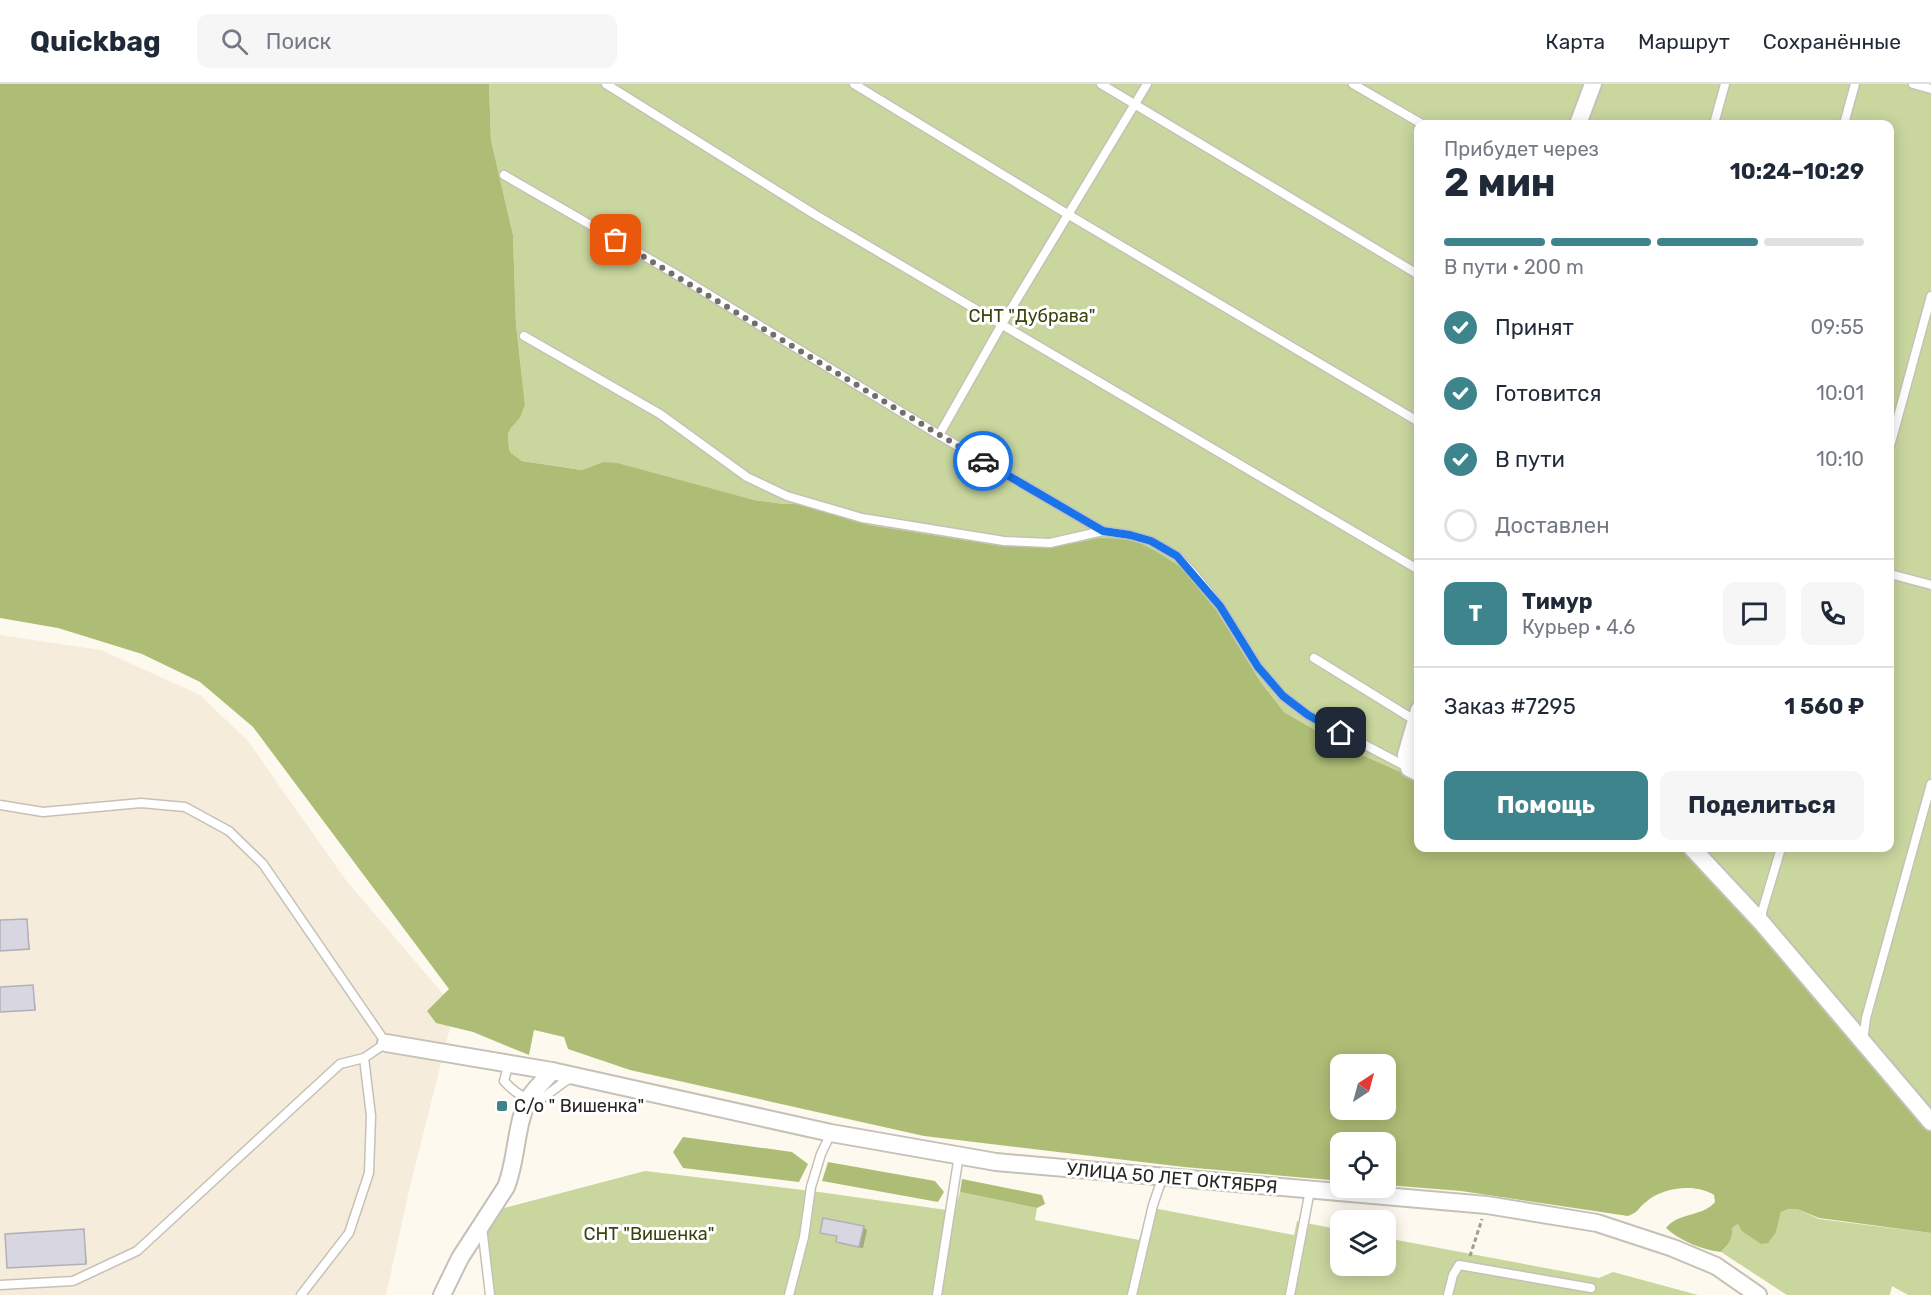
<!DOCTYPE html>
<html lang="ru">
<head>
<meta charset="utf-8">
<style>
  body { margin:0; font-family:Rubik,sans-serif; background:#f6f6f7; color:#1f2937; height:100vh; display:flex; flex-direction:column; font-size:22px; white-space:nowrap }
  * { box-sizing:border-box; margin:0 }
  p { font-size:20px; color:#747a83 }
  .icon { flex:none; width:33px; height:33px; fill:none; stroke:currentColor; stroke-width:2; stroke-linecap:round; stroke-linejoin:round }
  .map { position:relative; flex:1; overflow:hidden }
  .sheet { position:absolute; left:1414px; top:36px; width:480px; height:732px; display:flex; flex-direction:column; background:#fff; border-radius:12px; box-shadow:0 3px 15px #0003 }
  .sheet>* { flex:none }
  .needle { width:39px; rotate:36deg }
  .buttons { position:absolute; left:1330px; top:970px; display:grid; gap:12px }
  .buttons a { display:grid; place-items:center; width:66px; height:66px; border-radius:12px; background:#fff; box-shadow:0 3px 15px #0003; font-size:30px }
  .pin { position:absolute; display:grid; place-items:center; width:51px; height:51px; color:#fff; margin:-26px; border-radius:12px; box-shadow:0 3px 9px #0006 }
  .courier { position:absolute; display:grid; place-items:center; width:60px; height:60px; margin:-30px; border:4px solid #1a73e8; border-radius:50%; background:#fff; color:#222; box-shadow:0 2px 8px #0007 }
  .headline em { font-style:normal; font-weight:700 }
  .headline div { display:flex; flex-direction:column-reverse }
  .headline { display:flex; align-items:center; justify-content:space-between; height:102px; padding:0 30px }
  h1 { font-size:39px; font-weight:700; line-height:45px }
  .bar { display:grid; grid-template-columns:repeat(4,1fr); gap:9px 6px; align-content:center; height:72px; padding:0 30px }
  .bar i { height:8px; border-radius:4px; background:#e0e1e3 }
  .bar .current { background:#3d848d }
  .bar p { grid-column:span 4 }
  .line { display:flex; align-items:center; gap:15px; padding:0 30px; border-top:2px solid #e0e1e3 }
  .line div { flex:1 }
  .round { display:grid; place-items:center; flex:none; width:63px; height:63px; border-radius:12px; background:#f6f6f7 }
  ol { padding:0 30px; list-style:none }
  li { display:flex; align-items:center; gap:18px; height:66px }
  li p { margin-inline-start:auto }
  li .icon { padding:6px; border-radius:50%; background:#3d848d; color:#fff; stroke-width:4 }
  li:last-child { color:#747a83 }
  li i { width:33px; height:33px; border:3px solid #e0e1e3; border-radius:50% }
  .primary-button { display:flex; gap:12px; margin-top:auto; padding:12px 30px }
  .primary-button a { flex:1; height:69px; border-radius:12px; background:#3d848d; color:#fff; font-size:24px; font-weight:700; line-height:69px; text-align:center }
  .primary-button a+a { background:#f6f6f7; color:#1f2937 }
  header { display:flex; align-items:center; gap:36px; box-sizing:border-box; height:84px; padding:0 30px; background:#fff; border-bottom:2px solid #e0e1e3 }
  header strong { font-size:28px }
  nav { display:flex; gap:33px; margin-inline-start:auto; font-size:21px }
  .search { width:420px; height:54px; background:#f6f6f7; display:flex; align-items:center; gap:15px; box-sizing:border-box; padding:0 21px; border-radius:12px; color:#747a83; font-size:22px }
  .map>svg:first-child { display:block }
  .built { fill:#f6ecdc }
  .green { fill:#c9d69e }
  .forest { fill:#aebd76; fill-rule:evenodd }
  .shadow { fill:#0003 }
  .building { fill:#d8d6e1; stroke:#b1b0ba; stroke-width:1.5 }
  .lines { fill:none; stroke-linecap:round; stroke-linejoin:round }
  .lane-casing { stroke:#c6c1b7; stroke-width:11 }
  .street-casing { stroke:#c6c1b7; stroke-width:20 }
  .path { stroke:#a09d96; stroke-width:3; stroke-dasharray:4.5 3; stroke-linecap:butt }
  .lane { stroke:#fff; stroke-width:8 }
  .street { stroke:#fff; stroke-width:16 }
  .done { stroke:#726f6a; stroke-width:6; stroke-dasharray:0 10.8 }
  .route { stroke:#1a73e8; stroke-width:8 }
  .poi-dot { fill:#3d848d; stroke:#fff; stroke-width:2 }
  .labels { text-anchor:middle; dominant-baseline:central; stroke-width:6; stroke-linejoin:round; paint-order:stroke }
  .park-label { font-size:18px; fill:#3a430d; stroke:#fff }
  .poi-label { font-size:18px; fill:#272522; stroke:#fff; text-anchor:start }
  .street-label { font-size:18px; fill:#272522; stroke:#fff }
</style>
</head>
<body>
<header>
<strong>Quickbag</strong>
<div class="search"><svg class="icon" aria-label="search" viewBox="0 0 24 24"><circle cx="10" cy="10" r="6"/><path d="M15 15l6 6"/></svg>Поиск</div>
<nav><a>Карта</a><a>Маршрут</a><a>Сохранённые</a></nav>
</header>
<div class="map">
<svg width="1931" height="1211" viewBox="0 0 1931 1211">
  <rect width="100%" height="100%" fill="#fef9ef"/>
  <!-- built -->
  <polygon class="built" points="0,551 101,566 200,611 248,657 345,795 455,924 409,1107 386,1211 0,1211"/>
  <!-- green -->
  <g class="green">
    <polygon points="489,0 1931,0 1931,1045 1687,764 1890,764 1890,40 1419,40 1419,696 1346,664 1284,628 1260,597 1217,527 1181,483 1156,467 1133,455 1089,456 1049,464 996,461 869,441 803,419 784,420 754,416 603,378 582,386 522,377 511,369 509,363 508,350 511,344 520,334 525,321 516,240 513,151 491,56"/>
    <polygon points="645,1087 819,1108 954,1127 960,1108 1037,1124 1035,1136 1139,1156 1148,1123 1294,1151 1297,1137 1341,1146 1341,1182 1386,1182 1386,1154 1599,1194 1613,1188 1698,1211 495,1211 486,1140 497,1126"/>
    <polygon points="1787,1125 1797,1125 1819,1135 1931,1149 1931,1211 1908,1211 1892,1202 1890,1211 1787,1211 1721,1168 1726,1163 1732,1144 1738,1140 1776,1148 1781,1128"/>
  </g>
  <!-- forest -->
  <g class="forest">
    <path d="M0,0h489l2,56 22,95 3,89 9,81 -5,13 -9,10 -3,6 1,14 2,5 11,8 60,9 21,-8 14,1 137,37 30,4 19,-1 66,22 127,20 53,3 50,-10 34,1 23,12 25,16 36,44 43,70 24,31 62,36 73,32v68h268l244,281v104l-112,-15 -22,-9h-9l-7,3 -5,20 -8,11 -7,1 -19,-13 -4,-7 -6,4c1,10 -4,17 -11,24 -18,-2 -41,-11 -55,-24 12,-16 37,-11 49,-26l-1,-7c-18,-12 -52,-8 -68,7 -9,7 -7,10 -18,14l-167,-25 -75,-6v-42h-45v38l-157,-14 -260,-31 -294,-66 -62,-21 -4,-12 -30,-7 -5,25 -56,-23 -37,-9 -9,-12 22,-22 -196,-262 -53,-45 -58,-28 -84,-26 -58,-10zM1341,981h45v45h-45z"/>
    <polygon points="683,1053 792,1068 808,1080 799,1098 683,1084 673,1068"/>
    <polygon points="828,1078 935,1097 944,1108 938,1118 822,1097"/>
    <polygon points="962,1095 1042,1111 1045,1120 1037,1124 960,1108"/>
  </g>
  <!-- shadow -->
  <g class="shadow">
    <polygon points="27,836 30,866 0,867 0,838"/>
    <polygon points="33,902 36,926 0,928 0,904"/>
    <polygon points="863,1143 867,1146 863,1164 842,1160 838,1158 839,1153 822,1148"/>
    <polygon points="84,1147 87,1180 10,1184"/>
  </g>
  <!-- building -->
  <g class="building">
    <polygon points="27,835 29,865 0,867 0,836"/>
    <polygon points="33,901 35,926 0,928 0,903"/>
    <polygon points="823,1134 864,1142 859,1163 836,1158 837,1152 820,1149"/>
    <polygon points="84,1145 86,1180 7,1184 5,1150"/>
  </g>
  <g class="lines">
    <defs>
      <g id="lane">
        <polyline points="606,0 814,130 1419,486"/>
        <polyline points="854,0 1069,131 1419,338"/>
        <polyline points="1101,0 1419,191"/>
        <polyline points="1353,0 1422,40"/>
        <polyline points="1913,0 1931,5"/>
        <polyline points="1714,40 1725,0"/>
        <polyline points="1844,40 1855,0"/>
        <polyline points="504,91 672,188 939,351"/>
        <polyline points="524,252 660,330 747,393 787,412 862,434 1004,457 1050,459 1103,447 1130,451 1151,457 1177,472 1194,490 1220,522 1258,583 1283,612 1308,631 1409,684"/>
        <polyline points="1890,362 1931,212"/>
        <polyline points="1103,447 939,351 1002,240 1147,0"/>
        <polyline points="1890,490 1931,501"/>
        <polyline points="1314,574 1416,637"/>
        <polyline points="0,721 43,728 141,719 185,723 229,747 263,780 386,959 364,974 340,980 137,1167 73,1197 0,1201"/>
        <polyline points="1762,838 1762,828 1781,764"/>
        <polyline points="1863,957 1866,934 1931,700"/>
        <path d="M513,982l-6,4 -3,11c11,12 20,18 36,19l24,-18 9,-5"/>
        <polyline points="482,1143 490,1211"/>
        <polyline points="301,1211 349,1149 369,1089 371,1032 364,974"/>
        <polyline points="789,1211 804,1153 811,1103 821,1070 831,1049"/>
        <polyline points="937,1211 959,1071"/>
        <polyline points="1132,1211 1153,1121 1163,1092"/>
        <polyline points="1290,1211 1310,1106"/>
        <polyline points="1448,1211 1453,1191 1459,1181 1591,1204"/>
      </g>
      <g id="street">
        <polyline points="1578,40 1593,0"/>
        <polyline points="1419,626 1406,671 1409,684 1419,689"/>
        <polyline points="1692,764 1762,839 1931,1038"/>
        <polyline points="386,959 552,987 831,1049 996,1078 1487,1121 1597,1139 1673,1164 1716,1182 1758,1211"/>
        <path d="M442,1211l18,-37 46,-71c11,-27 9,-60 22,-87 5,-10 17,-20 24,-29"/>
      </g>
    </defs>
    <!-- lane casing -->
    <use href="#lane" class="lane-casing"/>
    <!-- street casing -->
    <use href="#street" class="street-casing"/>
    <!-- path -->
    <polyline class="path" points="1470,1172 1482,1135"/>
    <!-- lane -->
    <use href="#lane" class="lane"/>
    <!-- street -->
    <use href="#street" class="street"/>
  </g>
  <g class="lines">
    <!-- done -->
    <polyline class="done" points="616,156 983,377"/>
    <!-- route -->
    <polyline class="route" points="983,377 1103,447 1130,451 1151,457 1177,472 1220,522 1258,583 1283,612 1308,631 1341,649"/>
  </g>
  <!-- markers -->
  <rect class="poi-dot" x="496" y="1016" width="12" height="12" rx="3"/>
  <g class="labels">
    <!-- park labels -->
    <g class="park-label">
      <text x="1032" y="232">СНТ "Дубрава"</text>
      <text x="649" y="1150">СНТ "Вишенка"</text>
    </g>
    <!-- poi labels -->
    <g class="poi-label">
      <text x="514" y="1022">С/о " Вишенка"</text>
    </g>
    <!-- street labels -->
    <g class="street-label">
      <text transform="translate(1172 1094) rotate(5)">УЛИЦА 50 ЛЕТ ОКТЯБРЯ</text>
    </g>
  </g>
</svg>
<div class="buttons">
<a><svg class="needle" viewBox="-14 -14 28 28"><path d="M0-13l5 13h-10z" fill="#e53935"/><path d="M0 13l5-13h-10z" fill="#747a83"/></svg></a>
<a><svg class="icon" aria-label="locate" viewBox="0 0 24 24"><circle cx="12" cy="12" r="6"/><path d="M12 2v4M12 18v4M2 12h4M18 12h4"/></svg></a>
<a><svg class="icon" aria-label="layers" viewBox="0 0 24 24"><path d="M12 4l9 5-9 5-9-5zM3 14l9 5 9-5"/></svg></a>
</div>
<div class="pin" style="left:616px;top:156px;background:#ea580c"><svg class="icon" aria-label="bag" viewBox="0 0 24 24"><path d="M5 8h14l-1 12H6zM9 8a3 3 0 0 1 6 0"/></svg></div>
<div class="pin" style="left:1341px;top:649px;background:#1f2937"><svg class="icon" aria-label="home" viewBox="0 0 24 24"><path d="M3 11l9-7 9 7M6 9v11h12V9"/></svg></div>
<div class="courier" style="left:983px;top:377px"><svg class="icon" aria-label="car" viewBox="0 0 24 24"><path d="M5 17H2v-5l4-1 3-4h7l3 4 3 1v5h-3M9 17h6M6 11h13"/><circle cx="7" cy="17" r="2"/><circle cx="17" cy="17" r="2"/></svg></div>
<section class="sheet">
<div class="headline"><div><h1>2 мин</h1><p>Прибудет через</p></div><em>10:24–10:29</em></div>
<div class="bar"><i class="current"></i><i class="current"></i><i class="current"></i><i></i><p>В пути · 200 m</p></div>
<ol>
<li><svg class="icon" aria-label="check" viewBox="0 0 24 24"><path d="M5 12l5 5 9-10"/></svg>Принят<p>09:55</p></li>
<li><svg class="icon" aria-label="check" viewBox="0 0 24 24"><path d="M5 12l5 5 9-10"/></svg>Готовится<p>10:01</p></li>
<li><svg class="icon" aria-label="check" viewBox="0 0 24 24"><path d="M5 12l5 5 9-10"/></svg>В пути<p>10:10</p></li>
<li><i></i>Доставлен</li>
</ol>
<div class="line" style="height:108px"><b class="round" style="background:#3d848d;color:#fff">Т</b><div><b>Тимур</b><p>Курьер · 4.6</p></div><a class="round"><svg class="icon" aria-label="chat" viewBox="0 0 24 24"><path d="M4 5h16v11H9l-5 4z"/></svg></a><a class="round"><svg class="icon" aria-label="phone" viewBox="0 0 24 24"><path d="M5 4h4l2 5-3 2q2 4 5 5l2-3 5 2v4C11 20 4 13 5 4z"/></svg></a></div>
<div class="line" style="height:78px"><div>Заказ #7295</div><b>1 560 ₽</b></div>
<div class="primary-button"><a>Помощь</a><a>Поделиться</a></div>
</section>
</div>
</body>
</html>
